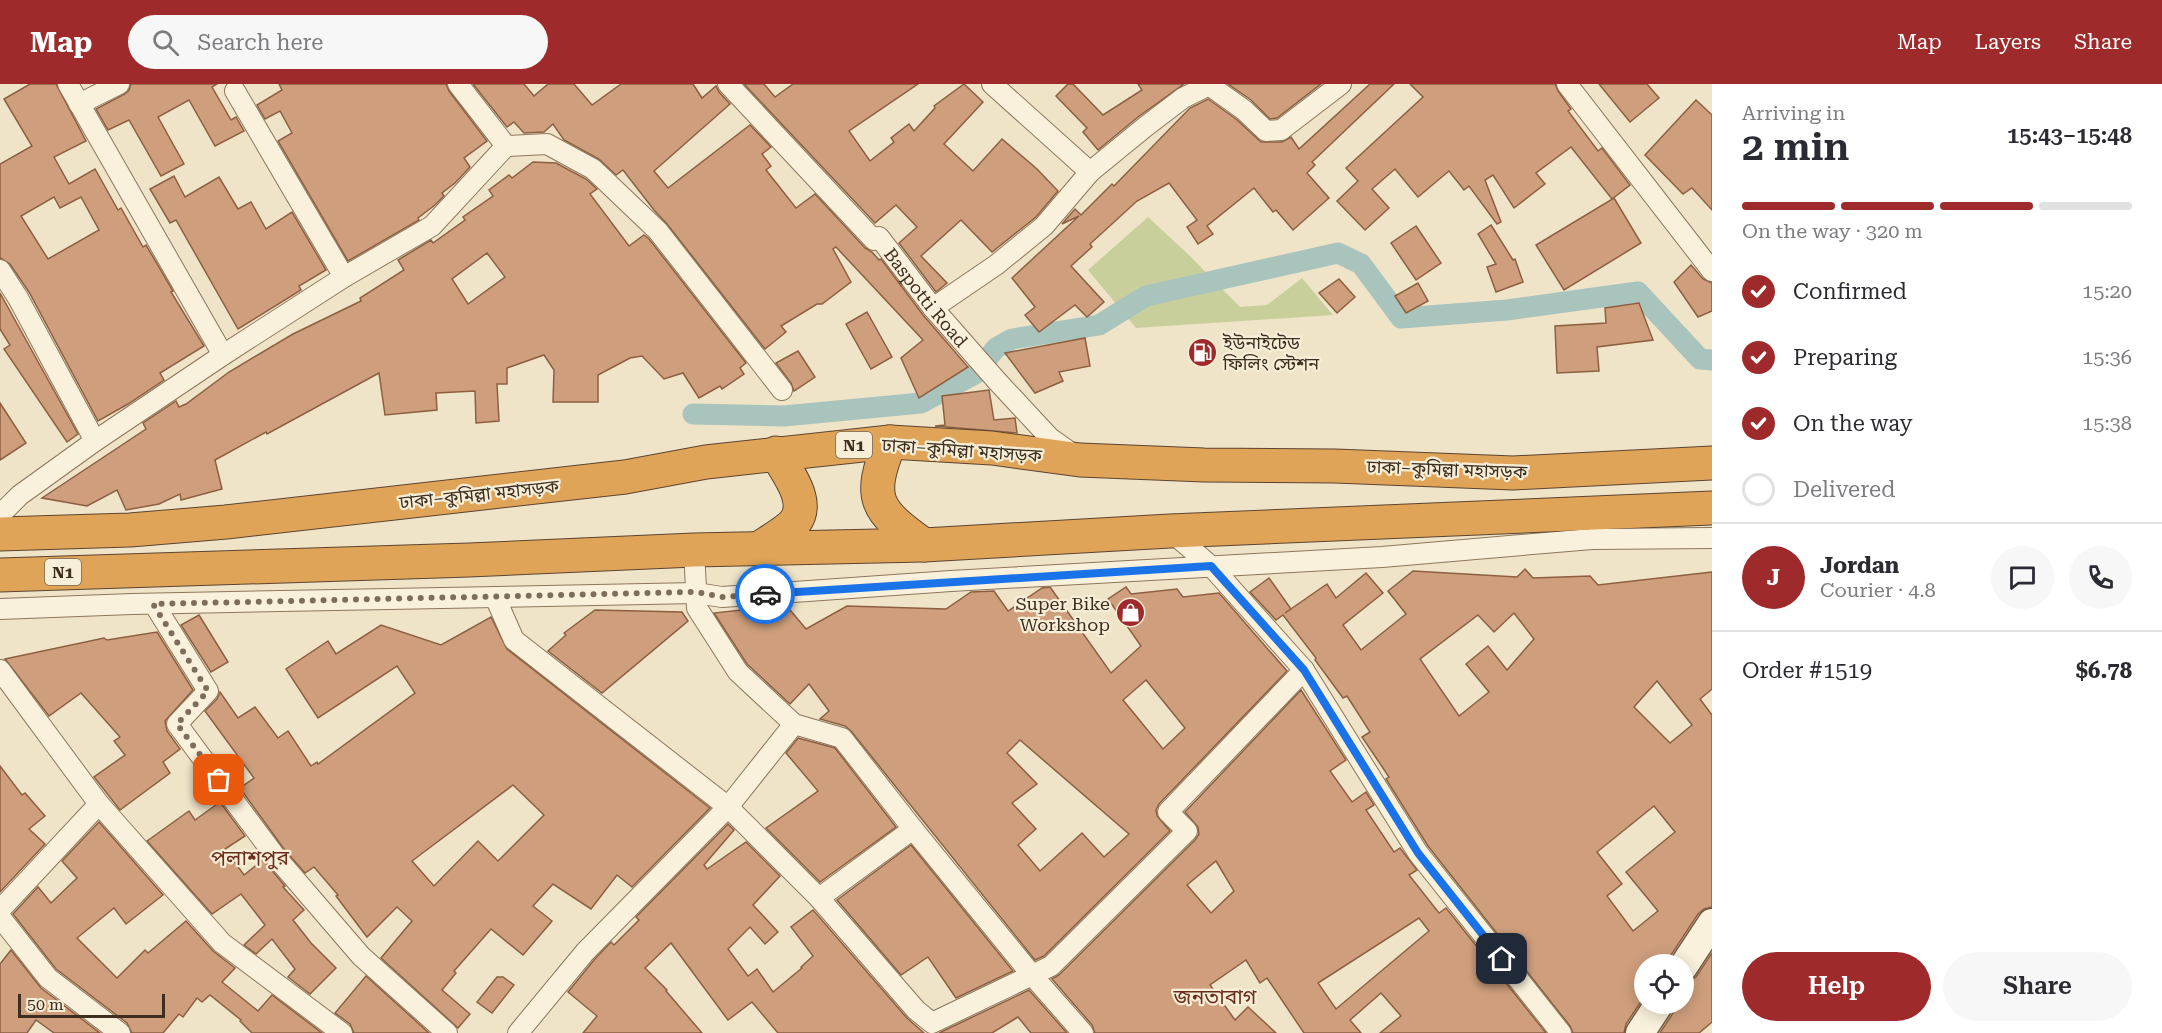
<!DOCTYPE html>
<html lang="en">
<head>
<meta charset="utf-8">
<style>
  body { margin:0; font-family:"Roboto Serif","Noto Sans Bengali",serif; background:#f7f7f7; color:#2b2b33; height:100vh; display:flex; flex-direction:column; font-size:22px; white-space:nowrap }
  * { box-sizing:border-box; margin:0 }
  p { font-size:20px; color:#7c7c81 }
  .icon { flex:none; width:33px; height:33px; fill:none; stroke:currentColor; stroke-width:2; stroke-linecap:round; stroke-linejoin:round }
  .map { position:relative; flex:1; overflow:hidden }
  .drawer { display:flex; flex-direction:column; background:#fff; width:450px }
  .drawer>* { flex:none }
  .fabs { position:absolute; left:1634px; top:870px; display:grid; gap:12px }
  .fabs a { display:grid; place-items:center; width:60px; height:60px; border-radius:50%; background:#fff; box-shadow:0 3px 15px #0003; font-size:30px }
  .scale { position:absolute; left:18px; bottom:15px; width:147px; box-sizing:border-box; padding-left:6px; border:3px solid #3d2e20; border-top:0; font-size:16px; line-height:21px; white-space:nowrap; color:#3d2e20; -webkit-text-stroke:4px #f7eed8; paint-order:stroke }
  .pin { position:absolute; display:grid; place-items:center; width:51px; height:51px; color:#fff; margin:-26px; border-radius:12px; box-shadow:0 3px 9px #0006 }
  .courier { position:absolute; display:grid; place-items:center; width:60px; height:60px; margin:-30px; border:4px solid #1a73e8; border-radius:50%; background:#fff; color:#222; box-shadow:0 2px 8px #0007 }
  .head em { font-style:normal; font-weight:600 }
  .head div { display:flex; flex-direction:column-reverse }
  .head { display:flex; align-items:center; justify-content:space-between; height:102px; padding:0 30px }
  h1 { font-size:39px; font-weight:600; line-height:45px }
  .bar { display:grid; grid-template-columns:repeat(4,1fr); gap:9px 6px; align-content:center; height:72px; padding:0 30px }
  .bar i { height:8px; border-radius:4px; background:#e1e1e2 }
  .bar .active { background:#9e2a2b }
  .bar p { grid-column:span 4 }
  .line { display:flex; align-items:center; gap:15px; padding:0 30px; border-top:2px solid #e1e1e2 }
  .line div { flex:1 }
  .round { display:grid; place-items:center; flex:none; width:63px; height:63px; border-radius:32px; background:#f7f7f7 }
  ol { padding:0 30px; list-style:none }
  li { display:flex; align-items:center; gap:18px; height:66px }
  li p { margin-inline-start:auto }
  li .icon { padding:6px; border-radius:50%; background:#9e2a2b; color:#fff; stroke-width:4 }
  li:last-child { color:#7c7c81 }
  li i { width:33px; height:33px; border:3px solid #e1e1e2; border-radius:50% }
  .primary-button { display:flex; gap:12px; margin-top:auto; padding:12px 30px }
  .primary-button a { flex:1; height:69px; border-radius:36px; background:#9e2a2b; color:#fff; font-size:24px; font-weight:600; line-height:69px; text-align:center }
  .primary-button a+a { background:#f7f7f7; color:#2b2b33 }
  header { display:flex; align-items:center; gap:36px; box-sizing:border-box; height:84px; padding:0 30px; background:#9e2a2b; color:#fff }
  header strong { font-size:28px }
  nav { display:flex; gap:33px; margin-inline-start:auto; font-size:21px }
  .search { width:420px; height:54px; background:#f7f7f7; display:flex; align-items:center; gap:15px; box-sizing:border-box; padding:0 21px; border-radius:33px; color:#7c7c81; font-size:22px }
  main { display:flex; flex:1; min-height:0 }
  .map>svg:first-child { display:block }
  .green { fill:#c9cf9b }
  .lines { fill:none; stroke-linecap:round; stroke-linejoin:round }
  .canal { stroke:#a9c4bc; stroke-width:21 }
  .building { fill:#cf9f7d; stroke:#8d5f41; stroke-width:1.5; fill-rule:evenodd }
  .street-casing { stroke:#8d765c; stroke-width:22 }
  .secondary-casing { stroke:#6f573f; stroke-width:31 }
  .highway-casing { stroke:#5b4430; stroke-width:35 }
  .street { stroke:#faf1dc; stroke-width:20 }
  .secondary { stroke:#faf1dc; stroke-width:28 }
  .highway { stroke:#e0a458; stroke-width:33 }
  .done { stroke:#7c6e5b; stroke-width:6; stroke-dasharray:0 10.8 }
  .route { stroke:#1a73e8; stroke-width:8 }
  .labels { text-anchor:middle; dominant-baseline:central; stroke-width:4.5; stroke-linejoin:round; paint-order:stroke }
  .shield { fill:#f7eed8; stroke:#756857; stroke-width:1.5 }
  .shield-label { font-size:16px; font-weight:bold; fill:#3d2e20 }
  .street-label { font-size:18px; fill:#3d2e20; stroke:#f7eed8 }
  .poi-label { font-size:18px; fill:#3d2e20; stroke:#f7eed8; text-anchor:start }
  .quarter-label { font-size:21px; fill:#6b2e1e; stroke:#f7eed8 }
</style>
</head>
<body>
<header>
<strong>Map</strong>
<div class="search"><svg class="icon" aria-label="search" viewBox="0 0 24 24"><circle cx="10" cy="10" r="6"/><path d="M15 15l6 6"/></svg>Search here</div>
<nav><a>Map</a><a>Layers</a><a>Share</a></nav>
</header>
<main>
<div class="map">
<svg width="1712" height="949" viewBox="0 0 1712 949">
  <rect width="100%" height="100%" fill="#f0e4c8"/>
  <!-- green -->
  <polygon class="green" points="1148,133 1190,172 1240,223 1267,221 1302,194 1333,231 1136,244 1088,186"/>
  <g class="lines">
    <!-- canal -->
    <polyline class="canal" points="693,330 784,332 921,319 975,290 996,264 1012,255 1099,241 1146,212 1338,169 1361,180 1401,234 1507,226 1638,208 1700,275 1712,276"/>
  </g>
  <!-- building -->
  <g class="building">
    <path d="M30,0h26l30,57 -32,16 15,27 26,-15 23,41 3,-2 22,39 3,-2 27,46 -2,1 33,54 -44,27 4,7 -36,24 -30,17 -69,-129 -19,-28 -10,-6v-94l32,-18 -28,-47zM54,113l6,11 21,-11 18,33 -51,29 -27,-43z"/>
    <polygon points="131,0 217,0 212,3 231,36 236,33 244,47 215,62 189,16 158,33 184,80 161,92 129,36 108,46 96,25 125,10 129,6"/>
    <polygon points="279,0 446,0 449,7 487,57 464,74 470,83 455,99 442,109 444,112 435,121 418,134 419,136 348,177 278,57 292,49 280,27 265,35 257,21 282,6"/>
    <polygon points="473,0 524,0 534,12 548,0 574,0 592,21 621,0 693,0 702,14 716,2 719,8 730,20 654,87 668,104 750,41 771,63 762,70 771,82 766,86 796,124 815,110 865,164 872,168 879,176 881,175 923,231 968,283 919,314 901,274 923,256 836,163 833,165 851,198 822,220 817,220 781,242 786,248 765,265 667,140 654,126 623,86 616,91 599,75 564,56 553,40 544,48 524,49 514,38 507,43"/>
    <polygon points="744,0 764,0 775,13 793,0 918,0 849,47 870,77 894,58 891,54 909,40 914,47 935,24 934,22 964,0 983,18 944,60 973,87 1002,55 1037,85 1058,107 1036,133 992,168 961,136 921,172 947,199 936,208 899,159 917,143 896,121 875,139"/>
    <polygon points="1068,0 1073,0 1103,31 1142,6 1138,0 1184,0 1138,33 1098,66 1083,48 1087,44 1056,12"/>
    <polygon points="1228,0 1321,0 1277,34 1270,35 1251,16"/>
    <polygon points="1370,0 1394,0 1312,78 1315,81 1307,89 1329,114 1293,146 1276,126 1273,128 1254,104 1207,142 1213,150 1198,160 1187,143 1197,136 1169,99 1137,117 1090,160 1092,163 1071,182 1104,218 1087,233 1075,221 1039,248 1025,231 1035,223 1012,194 1079,132 1062,140 1075,125 1081,131 1112,100 1114,102 1190,24 1208,15 1236,35 1261,58 1282,58 1291,53 1299,65"/>
    <polygon points="1410,0 1555,0 1558,7 1571,25 1568,27 1598,67 1602,64 1630,101 1612,115 1571,63 1536,89 1545,100 1514,124 1493,91 1485,96 1501,138 1497,140 1469,102 1464,106 1449,87 1418,113 1395,85 1372,105 1389,124 1365,146 1337,117 1358,97 1346,84 1423,13"/>
    <polygon points="1599,0 1647,0 1659,14 1630,38"/>
    <polygon points="1696,16 1712,31 1712,126 1692,104 1683,110 1645,71"/>
    <path d="M533,78l23,1 30,16 11,10 -7,5 39,52 15,-11 5,4 97,124 -6,5 4,6 -22,15 -2,-3 -21,12 -16,-25 -19,6 -22,-23 -12,2 -32,17v27h-45l1,-32 -10,-15 -37,13v16h-10l2,37 -23,2 -1,-32 -39,2 1,17 -52,5 -6,-42 -112,61 -1,-2 -51,28 7,29 -41,11 -1,-6 -21,10 -33,6 -9,-20 -30,16 -45,-8 104,-69 -3,-6 33,-22 3,6 7,-3 43,-32 64,-38 68,-33 -1,-3 44,-28 -6,-10 33,-20 2,3 32,-23 -2,-3 30,-21 -4,-6 20,-15 3,3zM487,169l18,24 -37,27 -16,-25z"/>
    <polygon points="174,92 185,113 219,93 238,125 251,118 266,145 292,128 326,186 299,202 301,206 238,245 176,136 170,139 150,105"/>
    <polygon points="1614,114 1641,159 1564,206 1536,161"/>
    <polygon points="1491,141 1513,176 1515,175 1523,198 1496,208 1487,183 1496,180 1478,150"/>
    <polygon points="1416,142 1441,179 1416,196 1391,159"/>
    <polygon points="1691,181 1703,195 1712,199 1712,227 1698,233 1674,198"/>
    <polygon points="1339,195 1355,213 1337,229 1319,209"/>
    <polygon points="1418,199 1428,217 1406,229 1395,212"/>
    <polygon points="0,209 78,350 67,358 4,265 10,261 0,245"/>
    <polygon points="1639,219 1653,256 1597,263 1599,287 1557,289 1555,242 1606,239 1605,224"/>
    <polygon points="867,228 892,273 871,285 846,240"/>
    <polygon points="1085,254 1090,282 1059,288 1063,297 1035,309 1005,269"/>
    <polygon points="798,267 815,293 794,307 791,299 776,279"/>
    <polygon points="989,306 994,336 1015,334 1017,349 935,342 945,341 942,312"/>
    <polygon points="0,319 26,359 0,376"/>
    <path d="M1525,485l8,9 57,-2 8,9 114,-13v117l-12,10 12,16v192l-8,2 -6,5 -29,44 -2,6h-23v33l-18,27 -2,9h-51l-3,-7 -142,-180 -42,-67 3,-2 -27,-40 8,-5 -23,-36 -4,2 -28,-38 1,-2 -33,-43 -7,5 -26,-28 19,-14 22,31 -6,4 42,-29 9,14 30,-25 17,20 -40,32 18,25 45,-36 -18,-23 25,-20 104,6zM1514,529l20,26 -27,31 -19,-24 -22,18 23,28 -30,24 -39,-57 58,-44 16,17zM1657,597l35,44 -22,18 -36,-36zM1654,722l21,26 -49,40 32,39 -25,20 -26,-35 15,-12 -25,-32z"/>
    <path d="M1050,503l61,86 30,-27 -33,-47 18,-12 5,7 46,-5 6,8 36,-4 68,78 -128,133 -3,6 1,6 13,15 -126,125 -9,4 -184,-229 -6,-5 -25,-7 9,-8 -20,-27 -19,20 -43,-40 -33,-51 72,-8 20,24 41,-23 99,3 25,-17 23,-1 14,20 34,-23zM1146,596l39,48 -22,21 -40,-49zM1020,656l109,94 -25,23 -22,-24 -42,38 -22,-26 18,-16 -24,-26 25,-19 -30,-31z"/>
    <polygon points="595,526 682,528 688,537 602,609 548,567 566,551 564,549"/>
    <polygon points="199,531 228,578 211,588 181,541"/>
    <path d="M491,533l16,32 203,159 -78,79 -15,-12 -26,34 -38,-25 -20,22 19,15 -29,34 -32,-26 -37,42 2,2 -14,17 28,24 -12,14 -77,-70 31,-37 -15,-14 -30,30 -31,-41 2,-1 -24,-28 -9,6 -21,-24 -44,-61 14,-10 -49,-67 12,-12 3,-7 18,26 17,-11 23,31 10,-7 23,35 6,-4 1,2 97,-71 -18,-27 -79,52 -32,-49 42,-28 8,13 45,-29 60,20zM513,701l31,30 -46,46 -20,-20 -44,45 -22,-25z"/>
    <polygon points="157,548 193,606 165,637 167,647 180,665 163,678 170,689 120,726 94,693 125,671 114,657 120,653 81,609 49,632 5,575 104,554 107,556"/>
    <path d="M1301,606l45,70 -16,11 22,31 14,-10 8,13 -8,5 28,42 6,-4 17,22 -8,5 30,38 7,-5 100,125h-166l21,-17 -20,-23 -31,27 11,13h-57l-37,-55 -7,5 -14,-23 -36,25 25,35 13,-13 28,26h-181l-3,-8 -40,-46 7,-4 136,-135 4,-6 -1,-7 -13,-15zM1216,777l18,30 -23,22 -24,-28zM1419,834l10,13 -93,78 -18,-26z"/>
    <polygon points="798,654 835,664 896,743 820,798 766,744 818,707 786,669"/>
    <polygon points="0,682 22,711 25,709 45,732 29,745 45,760 0,808"/>
    <polygon points="220,718 245,752 225,765 244,791 263,776 285,802 283,803 304,826 293,836 311,859 336,884 310,910 288,893 295,885 272,855 256,870 244,861 265,841 241,810 212,830 147,757 189,727 195,736"/>
    <polygon points="99,738 163,811 126,840 114,824 77,854 117,894 145,866 148,869 186,837 213,867 235,884 222,898 258,927 272,911 322,949 252,949 240,937 241,936 210,911 202,918 197,914 183,933 179,930 163,949 132,949 127,939 56,885 13,830 38,803 51,819 77,794 62,777"/>
    <polygon points="728,740 734,746 704,781 707,785 746,758 780,792 753,821 778,848 765,860 750,843 728,865 748,892 757,885 773,908 802,884 801,883 813,872 791,843 813,826 907,934 924,949 778,949 752,918 728,936 671,859 645,884 667,906 666,907 702,949 583,949 597,932 568,908 594,876 611,858 614,861 639,836 636,833"/>
    <polygon points="911,761 1013,887 956,914 928,873 901,891 837,816"/>
    <polygon points="11,866 41,904 100,949 54,949 36,936 27,949 0,949 0,880"/>
    <polygon points="1712,869 1712,938 1699,949 1660,949 1673,929 1675,920 1683,920 1683,901 1696,893"/>
    <polygon points="366,892 429,949 354,949 350,940 335,929"/>
    <polygon points="497,893 503,893 514,901 492,929 477,918"/>
    <polygon points="1029,906 1067,949 1031,949 1018,933 992,949 939,949"/>
  </g>
  <g class="lines">
    <defs>
      <g id="street">
        <polyline points="68,0 223,271"/>
        <path id="s1" d="M728,0l146,156 5,-3 54,71 64,73 53,57 24,17"/>
        <polyline points="992,0 1090,88"/>
        <polyline points="1567,0 1712,187"/>
        <polyline points="235,7 344,193"/>
        <polyline points="79,20 119,0"/>
        <polyline points="506,62 547,60 593,85 658,147 782,306"/>
        <polyline points="0,186 18,214 95,357"/>
        <polyline points="933,224 996,181 1044,142 1090,88 1145,43 1183,14 1209,1 1244,26 1266,47 1281,46 1341,0"/>
        <polyline points="0,431 20,411 95,357 223,271 344,193 432,142 506,62 458,0"/>
        <polyline points="1170,447 1211,482 1304,586 1418,769 1561,949"/>
        <polyline points="495,513 514,556 728,723 819,814 913,745 842,654 794,640 738,588 697,524 694,466"/>
        <polyline points="154,520 208,607 177,640 275,772 361,872 447,949"/>
        <polyline points="0,525 132,520 696,509 722,513 951,497 1382,473 1592,455 1712,454"/>
        <polyline points="0,586 99,720 222,859 342,949"/>
        <polyline points="913,745 1032,891 1083,949"/>
        <polyline points="819,814 916,926 932,939 1051,882 1187,747 1168,728 1304,586"/>
        <polyline points="0,826 99,720"/>
        <polyline points="0,833 48,894 120,949"/>
        <polyline points="518,949 585,868 728,723 794,640"/>
      </g>
      <g id="secondary">
        <polyline points="1683,883 1712,839"/>
        <polyline points="1640,949 1659,920"/>
      </g>
      <g id="highway">
        <path d="M890,358c-23,57 -15,68 34,103"/>
        <polyline points="0,450 130,446 226,438 625,393 706,378 890,358 992,364 1080,376 1204,381 1335,382 1513,389 1712,379"/>
        <path d="M761,463c9,-6 28,-17 34,-25 16,-21 -9,-51 -19,-69"/>
        <polyline points="0,491 469,476 694,466 924,461 1170,447 1712,424"/>
      </g>
    </defs>
    <!-- street casing -->
    <use href="#street" class="street-casing"/>
    <!-- secondary casing -->
    <use href="#secondary" class="secondary-casing"/>
    <!-- highway casing -->
    <use href="#highway" class="highway-casing"/>
    <!-- street -->
    <use href="#street" class="street"/>
    <!-- secondary -->
    <use href="#secondary" class="secondary"/>
    <!-- highway -->
    <use href="#highway" class="highway"/>
  </g>
  <g class="lines">
    <!-- done -->
    <polyline class="done" points="219,696 177,640 208,607 153,520 696,508 722,513 765,510"/>
    <!-- route -->
    <polyline class="route" points="765,510 1211,482 1304,586 1418,769 1502,875"/>
  </g>
  <!-- icons -->
  <defs>
    <symbol id="fuel-disc" viewBox="-11 -11 22 22"><circle r="9.5" fill="#9e2a2b" stroke="#f7eed8"/><path d="M-5.5-6h7V0h2V4h1.3V-2.5L3-4.5l.8-.8L6-3V5H2.5V1h-1V6h-7ZM-4.2-4.7v3.2H.2V-4.7Z" fill="#fff"/></symbol>
    <symbol id="shop-disc" viewBox="-11 -11 22 22"><circle r="9.5" fill="#9e2a2b" stroke="#f7eed8"/><path d="M-5-2.5h2.3a2.7 3.5 0 0 1 5.4 0H5L5.5 6h-11ZM-1.5-2.5h3a1.5 2.3 0 0 0-3 0Z" fill="#fff"/></symbol>
  </defs>
  <g fill-rule="evenodd">
    <use href="#fuel-disc" x="1186" y="252" width="33" height="33"/>
    <use href="#shop-disc" x="1114" y="512" width="33" height="33"/>
  </g>
  <g class="labels">
    <!-- shield labels -->
    <g class="shield">
      <rect x="836" y="348" width="36" height="26" rx="4.5"/>
      <rect x="45" y="475" width="36" height="26" rx="4.5"/>
    </g>
    <g class="shield-label">
      <text x="854" y="361">N1</text>
      <text x="63" y="488">N1</text>
    </g>
    <!-- street labels -->
    <g class="street-label">
      <text stroke="none"><textPath href="#s1" startOffset="296">Baspotti Road</textPath></text>
      <text transform="translate(962 366) rotate(4)">ঢাকা–কুমিল্লা মহাসড়ক</text>
      <text transform="translate(1447 385) rotate(2)">ঢাকা–কুমিল্লা মহাসড়ক</text>
      <text transform="translate(479 410) rotate(-6)">ঢাকা–কুমিল্লা মহাসড়ক</text>
    </g>
    <!-- poi labels -->
    <g class="poi-label">
      <text x="1223" y="258">ইউনাইটেড<tspan x="1223" dy="21">ফিলিং স্টেশন</tspan></text>
      <text x="1110" y="519" text-anchor="end">Super Bike<tspan x="1110" dy="21">Workshop</tspan></text>
    </g>
    <!-- quarter labels -->
    <g class="quarter-label">
      <text x="250" y="774">পলাশপুর</text>
      <text x="1215" y="913">জনতাবাগ</text>
    </g>
  </g>
</svg>
<div class="fabs">
<a><svg class="icon" aria-label="locate" viewBox="0 0 24 24"><circle cx="12" cy="12" r="6"/><path d="M12 2v4M12 18v4M2 12h4M18 12h4"/></svg></a>
</div>
<div class="scale">50 m</div>
<div class="pin" style="left:219px;top:696px;background:#ea580c"><svg class="icon" aria-label="bag" viewBox="0 0 24 24"><path d="M5 8h14l-1 12H6zM9 8a3 3 0 0 1 6 0"/></svg></div>
<div class="pin" style="left:1502px;top:875px;background:#1f2937"><svg class="icon" aria-label="home" viewBox="0 0 24 24"><path d="M3 11l9-7 9 7M6 9v11h12V9"/></svg></div>
<div class="courier" style="left:765px;top:510px"><svg class="icon" aria-label="car" viewBox="0 0 24 24"><path d="M5 17H2v-5l4-1 3-4h7l3 4 3 1v5h-3M9 17h6M6 11h13"/><circle cx="7" cy="17" r="2"/><circle cx="17" cy="17" r="2"/></svg></div>
</div>
<section class="drawer">
<div class="head"><div><h1>2 min</h1><p>Arriving in</p></div><em>15:43–15:48</em></div>
<div class="bar"><i class="active"></i><i class="active"></i><i class="active"></i><i></i><p>On the way · 320 m</p></div>
<ol>
<li><svg class="icon" aria-label="check" viewBox="0 0 24 24"><path d="M5 12l5 5 9-10"/></svg>Confirmed<p>15:20</p></li>
<li><svg class="icon" aria-label="check" viewBox="0 0 24 24"><path d="M5 12l5 5 9-10"/></svg>Preparing<p>15:36</p></li>
<li><svg class="icon" aria-label="check" viewBox="0 0 24 24"><path d="M5 12l5 5 9-10"/></svg>On the way<p>15:38</p></li>
<li><i></i>Delivered</li>
</ol>
<div class="line" style="height:108px"><b class="round" style="background:#9e2a2b;color:#fff">J</b><div><b>Jordan</b><p>Courier · 4.8</p></div><a class="round"><svg class="icon" aria-label="chat" viewBox="0 0 24 24"><path d="M4 5h16v11H9l-5 4z"/></svg></a><a class="round"><svg class="icon" aria-label="phone" viewBox="0 0 24 24"><path d="M5 4h4l2 5-3 2q2 4 5 5l2-3 5 2v4C11 20 4 13 5 4z"/></svg></a></div>
<div class="line" style="height:78px"><div>Order #1519</div><b>$6.78</b></div>
<div class="primary-button"><a>Help</a><a>Share</a></div>
</section>
</main>
</body>
</html>
